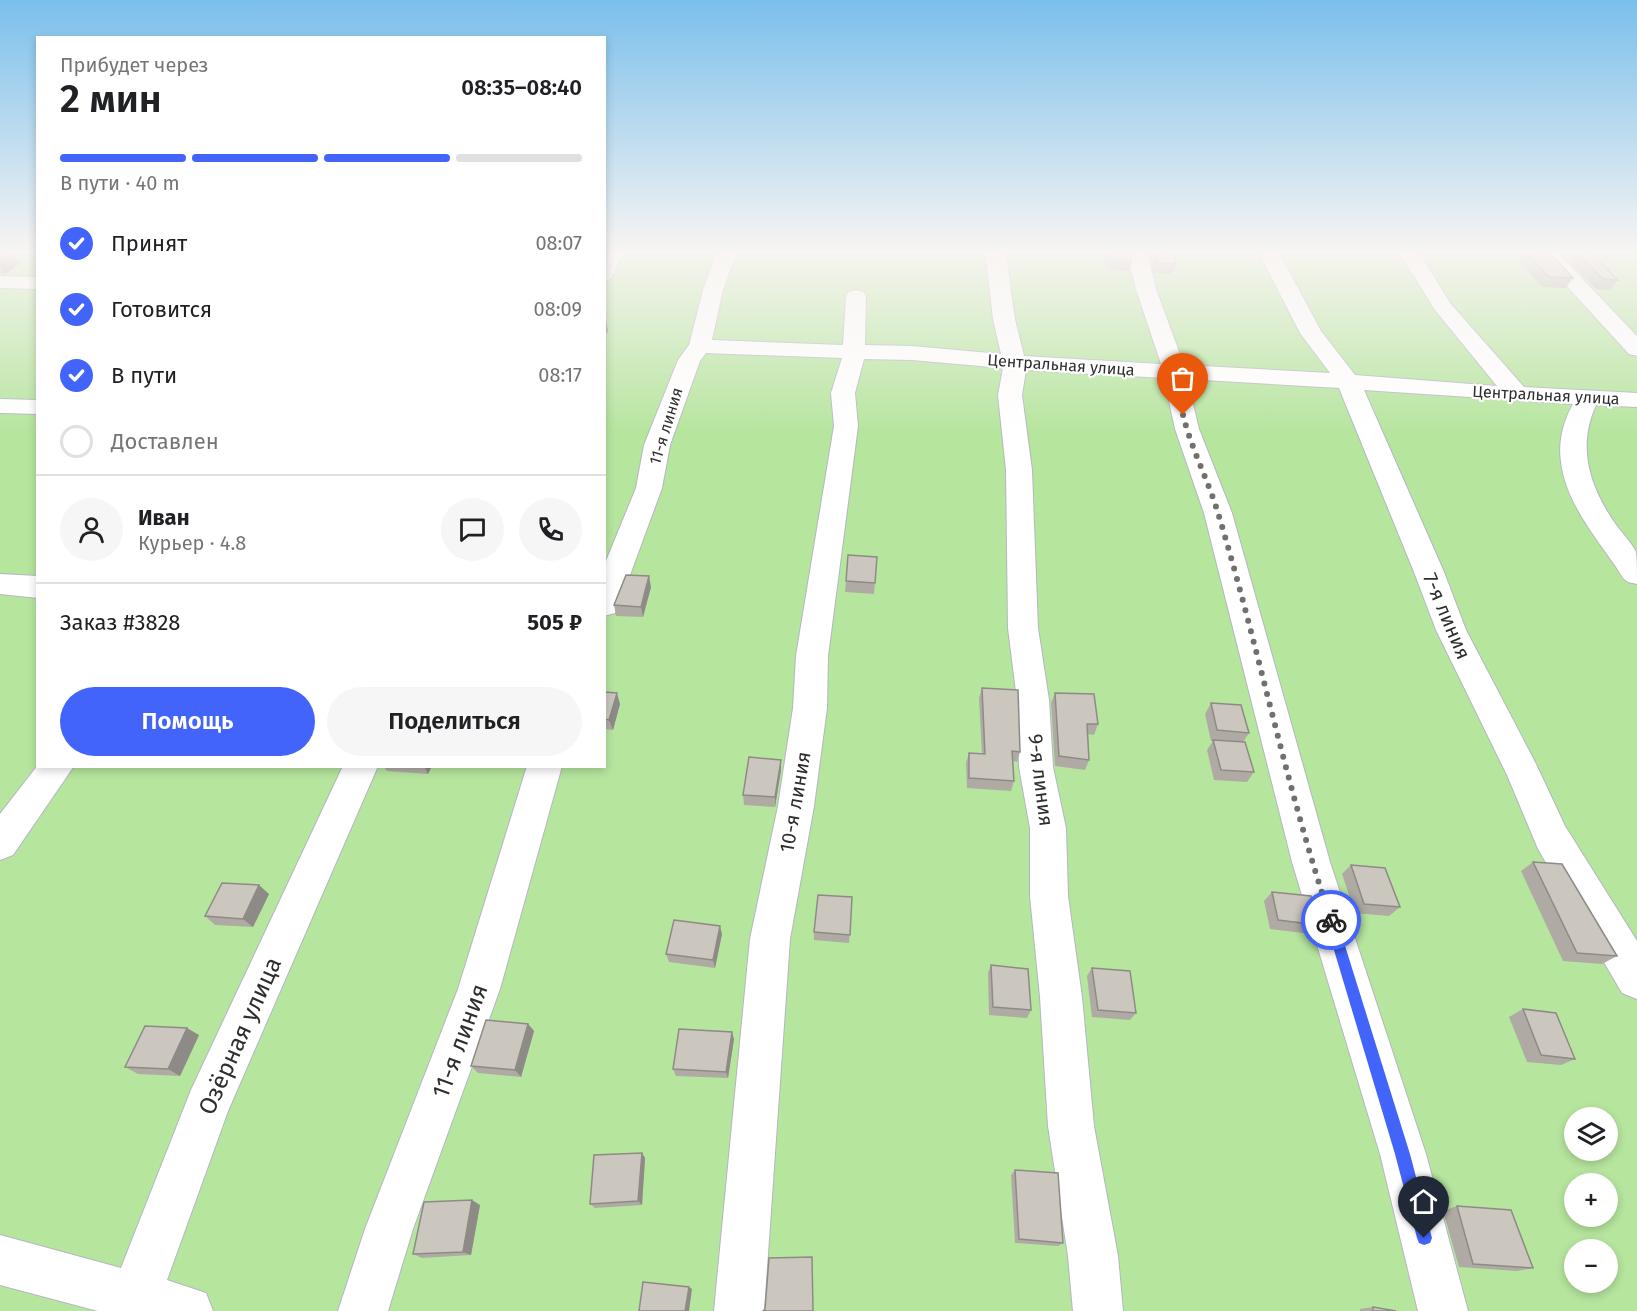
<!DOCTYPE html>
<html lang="ru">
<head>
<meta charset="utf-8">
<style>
  body { margin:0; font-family:"Fira Sans",sans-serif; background:#f6f6f6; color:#202124; height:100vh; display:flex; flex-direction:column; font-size:22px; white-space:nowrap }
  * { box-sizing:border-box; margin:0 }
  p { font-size:20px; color:#757577 }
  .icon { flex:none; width:33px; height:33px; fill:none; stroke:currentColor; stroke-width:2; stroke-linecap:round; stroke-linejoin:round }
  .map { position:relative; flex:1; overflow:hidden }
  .details { position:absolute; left:36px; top:36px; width:570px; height:732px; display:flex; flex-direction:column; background:#fff; border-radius:0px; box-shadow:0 3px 9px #0003 }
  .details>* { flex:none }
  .fabs { position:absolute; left:1564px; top:1107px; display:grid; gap:12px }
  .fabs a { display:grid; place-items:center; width:54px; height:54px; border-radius:50%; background:#fff; box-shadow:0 3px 9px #0003; font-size:30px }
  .pin { position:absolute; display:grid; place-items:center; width:51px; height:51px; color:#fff; margin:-62px -26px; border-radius:50% 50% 50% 0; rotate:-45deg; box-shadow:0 0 6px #0007 }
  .pin .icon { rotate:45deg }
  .courier { position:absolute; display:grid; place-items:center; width:60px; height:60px; margin:-30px; border:4px solid #4264fb; border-radius:50%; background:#fff; color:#222; box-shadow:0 2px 8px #0007 }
  .headline em { font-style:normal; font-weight:600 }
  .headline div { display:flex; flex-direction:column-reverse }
  .headline { display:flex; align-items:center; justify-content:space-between; height:102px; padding:0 24px }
  h1 { font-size:39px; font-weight:600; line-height:45px }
  .bar { display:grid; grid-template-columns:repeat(4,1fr); gap:9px 6px; align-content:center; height:72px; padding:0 24px }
  .bar i { height:8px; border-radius:4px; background:#e0e0e0 }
  .bar .selected { background:#4264fb }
  .bar p { grid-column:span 4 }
  .line { display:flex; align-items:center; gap:15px; padding:0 24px; border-top:2px solid #e0e0e0 }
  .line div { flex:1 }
  .round { display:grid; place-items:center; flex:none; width:63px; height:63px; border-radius:32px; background:#f6f6f6 }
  ol { padding:0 24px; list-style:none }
  li { display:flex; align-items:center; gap:18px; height:66px }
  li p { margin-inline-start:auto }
  li .icon { padding:6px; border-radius:50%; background:#4264fb; color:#fff; stroke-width:4 }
  li:last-child { color:#757577 }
  li i { width:33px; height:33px; border:3px solid #e0e0e0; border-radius:50% }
  .primary-button { display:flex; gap:12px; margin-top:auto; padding:12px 24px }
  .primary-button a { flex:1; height:69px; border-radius:36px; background:#4264fb; color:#fff; font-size:24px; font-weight:600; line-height:69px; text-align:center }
  .primary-button a+a { background:#f6f6f6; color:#202124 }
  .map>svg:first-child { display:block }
  .green { fill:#b6e59e; fill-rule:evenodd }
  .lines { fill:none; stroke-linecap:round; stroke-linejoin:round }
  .minor-casing { stroke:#b4b7c1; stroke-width:2 }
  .minor { fill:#fff; fill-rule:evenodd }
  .wall { fill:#afaba4 }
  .shaded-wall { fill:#8e8b86 }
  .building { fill:#cbc7bf; stroke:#8e8b86; stroke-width:1.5 }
  .route { fill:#4264fb }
  .done { stroke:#726f6d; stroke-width:6; stroke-dasharray:0 10.8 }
  .labels { text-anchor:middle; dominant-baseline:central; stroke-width:4.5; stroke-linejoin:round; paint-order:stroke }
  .far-street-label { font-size:16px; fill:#2e2e2e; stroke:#fff }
  .street-label { font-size:20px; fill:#2e2e2e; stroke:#fff }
  .near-street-label { font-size:24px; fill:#2e2e2e; stroke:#fff }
</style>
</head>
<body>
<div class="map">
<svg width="1637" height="1311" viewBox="0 0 1637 1311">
  <rect width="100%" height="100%" fill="#efe9e1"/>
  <!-- green -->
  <path class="green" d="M0,249h37l1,517h566l1,-517h1032v1062h-1637zM1575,1118h33v32h-33zM1575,1184h33v32h-33zM1575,1250h33v32h-33z"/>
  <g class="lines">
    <defs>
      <g id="minor">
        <polygon points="605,249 625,249 611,279 604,281"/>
        <path d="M718,249h20l-15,41 -11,50 131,5 3,-49 3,-4 7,-2 7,2 3,4 -1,49 47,1 89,8 -8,-35 -8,-70h20l10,70 9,37 137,8 -25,-75 -10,-40h20l10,40 28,76 146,8 -30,-40 -43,-84h20l44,82 34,44 142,11 -62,-76 -38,-61h20l33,54 74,84 113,6v14l-41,-2c-19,42 -7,80 18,117 7,10 17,20 22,30 1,8 1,23 1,32 -3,-1 -6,-1 -9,-2 -6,-3 -10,-13 -14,-18 -21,-30 -49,-65 -53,-102 -3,-20 2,-40 12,-58l-209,-14 80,182 22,58 70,134 29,62 72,115v58l-15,-6 -84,-144 -31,-74 -71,-145 -22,-58 -75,-184 -152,-9 12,50 33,84 98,349 96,292 42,157h-50l-38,-157 -88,-292 -88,-349 -29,-84 -11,-51 -138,-8 -4,25 10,75 6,158 11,72 4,67 13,61 2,68 14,101 12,129 24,130 5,55h-50l-5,-55 -20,-130 -8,-129 -10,-101v-68l-11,-61 -2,-67 -9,-72 -2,-158 -8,-75 5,-27 -91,-8 -48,-1 -9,34 3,33 -30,230 -1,52 -13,98 -24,133 -26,372h-50l36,-372 28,-133 15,-98 3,-52 38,-230 -3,-33 11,-35 -136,-5 -6,8 -30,84 -8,43 -43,117 -4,8 -11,3v-50l32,-78 8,-43 34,-85 11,-15 14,-55z"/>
        <polygon points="1533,249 1554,249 1637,336 1637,356 1629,354"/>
        <polygon points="0,276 38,277 38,289 0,288"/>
        <polygon points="0,399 38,400 38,414 0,413"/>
        <polygon points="0,574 38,576 38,598 0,594"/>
        <polygon points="38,765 74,766 13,855 0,860 0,814"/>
        <polygon points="343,766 378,766 228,1111 167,1280 206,1293 213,1311 98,1311 0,1285 0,1235 121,1268 191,1090"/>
        <polygon points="527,766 562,766 500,989 413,1229 388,1311 338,1311 365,1229 458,989"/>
      </g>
    </defs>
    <!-- minor casing -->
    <use href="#minor" class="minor-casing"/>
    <!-- minor -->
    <use href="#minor" class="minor"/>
  </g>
  <!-- wall -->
  <g class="wall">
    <polygon points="1101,249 1129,249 1132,261 1129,271 1109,270 1106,261 1103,261"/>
    <polygon points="1147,249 1172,249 1176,264 1172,274 1154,273"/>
    <polygon points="1419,249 1444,249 1443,251"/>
    <polygon points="1526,251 1573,278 1566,288 1542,287 1519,261"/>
    <polygon points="1576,252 1618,280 1610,290 1596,289 1569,262"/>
    <polygon points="0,254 12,254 19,264 5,274 0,274"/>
    <polygon points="877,557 874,594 845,592 846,581"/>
    <polygon points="651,587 643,617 616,616 614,605"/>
    <polygon points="982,688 1020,752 1017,762 1013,761 1014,781 1011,791 967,788 966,763 969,753 982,754 979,698"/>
    <polygon points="604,692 620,704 613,730 604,729"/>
    <polygon points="1055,693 1098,724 1094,735 1088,734 1089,760 1085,770 1055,766 1051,703"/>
    <polygon points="1211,703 1249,733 1243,742 1254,772 1247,782 1214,780 1207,750 1213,741 1211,741 1205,714"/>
    <polygon points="781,760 781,770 775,807 744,805 743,795"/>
    <polygon points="383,766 432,766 428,774 387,771"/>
    <polygon points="1533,862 1617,956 1602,964 1563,961 1521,871"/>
    <polygon points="1351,865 1400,907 1389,916 1355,913 1342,874"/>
    <polygon points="1272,892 1319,925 1311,934 1270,929 1264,901"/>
    <polygon points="269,894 253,927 215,925 205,916"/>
    <polygon points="852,897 849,943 814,940 814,932"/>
    <polygon points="722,934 715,968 669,962 666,954"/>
    <polygon points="991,965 1031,1010 1027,1018 989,1015 988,973"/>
    <polygon points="1092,968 1136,1013 1130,1020 1092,1017 1087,976"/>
    <polygon points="1523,1009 1575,1059 1561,1065 1527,1062 1509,1017"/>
    <polygon points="528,1024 534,1031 521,1077 478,1073 471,1066"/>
    <polygon points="199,1035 180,1076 138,1074 125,1067"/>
    <polygon points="734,1039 728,1078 676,1076 673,1069"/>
    <polygon points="642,1153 645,1158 642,1205 595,1208 590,1204"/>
    <polygon points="1015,1170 1063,1243 1058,1246 1015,1243 1011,1175"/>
    <polygon points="480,1205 471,1255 422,1258 413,1254"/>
    <polygon points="1457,1206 1533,1268 1517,1271 1459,1267 1443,1211"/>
    <polygon points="1373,1307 1396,1311 1360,1311 1360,1309"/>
  </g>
  <!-- shaded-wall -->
  <g class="shaded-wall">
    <polygon points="12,254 19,264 5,274 0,266 0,262"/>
    <polygon points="606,320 608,331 604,338 604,322"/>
    <polygon points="649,576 651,587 643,617 641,607"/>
    <polygon points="617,693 620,704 613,730 609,720"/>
    <polygon points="781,760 781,770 775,807 775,797"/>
    <polygon points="424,766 432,766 428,774"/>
    <polygon points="259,885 269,894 253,927 243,919"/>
    <polygon points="720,926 722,934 715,968 713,960"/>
    <polygon points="528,1024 534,1031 521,1077 515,1070"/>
    <polygon points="187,1028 199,1035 180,1076 168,1069"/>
    <polygon points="732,1032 734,1039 728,1078 726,1072"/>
    <polygon points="642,1153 645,1158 642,1205 638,1201"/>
    <polygon points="472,1200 480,1205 471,1255 463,1252"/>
    <polygon points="689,1287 692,1289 689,1311 685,1311"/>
  </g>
  <!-- building -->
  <g class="building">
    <polygon points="1106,249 1129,249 1132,261 1111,260 1109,251 1106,251"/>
    <polygon points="1153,249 1172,249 1176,264 1157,263"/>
    <polygon points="1526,251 1548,251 1573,278 1549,277"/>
    <polygon points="1576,252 1590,252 1618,280 1603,279"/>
    <polygon points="0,254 12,254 0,262"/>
    <polygon points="848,555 877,557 875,583 846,581"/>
    <polygon points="626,575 649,576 641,607 614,605"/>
    <polygon points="982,688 1018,690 1020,752 1012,751 1014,781 969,778 969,753 985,754"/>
    <polygon points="604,692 617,693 609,720 604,719"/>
    <polygon points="1055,693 1094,694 1098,724 1087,724 1089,760 1059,756"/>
    <polygon points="1211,703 1241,705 1249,733 1217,730"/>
    <polygon points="1213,740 1245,742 1254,772 1221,770"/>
    <polygon points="749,757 781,760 775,797 743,795"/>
    <polygon points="1533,862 1562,864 1617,956 1577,953"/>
    <polygon points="1351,865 1385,868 1400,907 1364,904"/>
    <polygon points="222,883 259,885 243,919 205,916"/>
    <polygon points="1272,892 1311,896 1319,925 1278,920"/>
    <polygon points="818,895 852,897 850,935 814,932"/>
    <polygon points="674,920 720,926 713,960 666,954"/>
    <polygon points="991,965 1028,969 1031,1010 993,1007"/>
    <polygon points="1092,968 1130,971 1136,1013 1098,1010"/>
    <polygon points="1523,1009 1556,1013 1575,1059 1541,1055"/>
    <polygon points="486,1020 528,1024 515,1070 471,1066"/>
    <polygon points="145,1026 187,1028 168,1069 125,1067"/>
    <polygon points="679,1029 732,1032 726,1072 673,1069"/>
    <polygon points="642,1153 638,1201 590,1204 594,1155"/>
    <polygon points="1015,1170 1058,1173 1063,1243 1019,1239"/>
    <polygon points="472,1200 463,1252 413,1254 424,1202"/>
    <polygon points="1457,1206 1511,1210 1533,1268 1473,1264"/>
    <polygon points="812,1257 813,1311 763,1311 765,1309 769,1258"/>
    <polygon points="643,1282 689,1287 685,1311 639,1311"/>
    <polygon points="1373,1307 1396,1311 1373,1311"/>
  </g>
  <!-- sky -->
  <linearGradient id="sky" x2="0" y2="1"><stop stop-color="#7abfeb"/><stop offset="0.58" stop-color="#f8f5f2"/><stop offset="1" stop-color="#f8f5f2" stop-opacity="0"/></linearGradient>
  <rect width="1637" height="433" fill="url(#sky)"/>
  <!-- route -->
  <polygon class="route" points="1331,915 1337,920 1410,1154 1432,1238 1430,1243 1424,1245 1419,1243 1417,1238 1395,1154 1325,920"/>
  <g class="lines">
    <!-- done -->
    <path class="done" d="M1183,415c8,33 25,65 35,98 41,135 68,274 113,407"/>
  </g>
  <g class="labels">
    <!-- far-street labels -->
    <g class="far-street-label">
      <text transform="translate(1061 365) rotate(4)">Центральная улица</text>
      <text transform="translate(1546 395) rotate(3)">Центральная улица</text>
      <text transform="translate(666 426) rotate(-73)">11-я линия</text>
    </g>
    <!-- street labels -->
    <g class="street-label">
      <text transform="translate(1447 616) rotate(67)">7-я линия</text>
      <text transform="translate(1041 780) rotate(83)">9-я линия</text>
      <text transform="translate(795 802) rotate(-80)">10-я линия</text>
    </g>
    <!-- near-street labels -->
    <g class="near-street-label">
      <text transform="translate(240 1036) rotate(-66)">Озёрная улица</text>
      <text transform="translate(460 1041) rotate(-70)">11-я линия</text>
    </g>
  </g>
</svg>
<div class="fabs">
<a><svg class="icon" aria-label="layers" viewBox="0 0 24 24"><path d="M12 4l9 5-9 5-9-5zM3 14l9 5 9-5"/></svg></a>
<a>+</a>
<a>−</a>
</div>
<div class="pin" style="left:1183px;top:415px;background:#ea580c"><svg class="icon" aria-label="bag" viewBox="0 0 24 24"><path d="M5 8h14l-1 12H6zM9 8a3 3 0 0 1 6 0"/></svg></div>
<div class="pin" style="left:1424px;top:1238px;background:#1f2937"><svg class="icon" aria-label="home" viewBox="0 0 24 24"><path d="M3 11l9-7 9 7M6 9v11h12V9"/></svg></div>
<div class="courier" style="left:1331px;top:920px"><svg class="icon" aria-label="bike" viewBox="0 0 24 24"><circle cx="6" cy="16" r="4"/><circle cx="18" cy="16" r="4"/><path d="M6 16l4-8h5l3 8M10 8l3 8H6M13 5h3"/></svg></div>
<section class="details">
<div class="headline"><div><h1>2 мин</h1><p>Прибудет через</p></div><em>08:35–08:40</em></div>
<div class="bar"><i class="selected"></i><i class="selected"></i><i class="selected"></i><i></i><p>В пути · 40 m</p></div>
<ol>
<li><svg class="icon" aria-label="check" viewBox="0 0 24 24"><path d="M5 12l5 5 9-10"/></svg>Принят<p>08:07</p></li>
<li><svg class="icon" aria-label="check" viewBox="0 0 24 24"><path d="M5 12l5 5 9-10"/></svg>Готовится<p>08:09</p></li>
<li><svg class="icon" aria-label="check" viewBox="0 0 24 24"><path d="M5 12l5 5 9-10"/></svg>В пути<p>08:17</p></li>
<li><i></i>Доставлен</li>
</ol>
<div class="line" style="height:108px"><a class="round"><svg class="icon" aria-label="person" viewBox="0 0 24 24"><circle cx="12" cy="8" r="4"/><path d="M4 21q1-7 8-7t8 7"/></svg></a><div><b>Иван</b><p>Курьер · 4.8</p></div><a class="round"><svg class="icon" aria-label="chat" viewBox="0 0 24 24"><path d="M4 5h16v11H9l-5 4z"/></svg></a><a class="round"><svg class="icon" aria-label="phone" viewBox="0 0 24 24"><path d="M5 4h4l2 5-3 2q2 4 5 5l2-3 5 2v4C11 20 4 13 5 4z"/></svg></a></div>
<div class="line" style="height:78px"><div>Заказ #3828</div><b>505 ₽</b></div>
<div class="primary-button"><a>Помощь</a><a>Поделиться</a></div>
</section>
</div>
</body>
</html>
